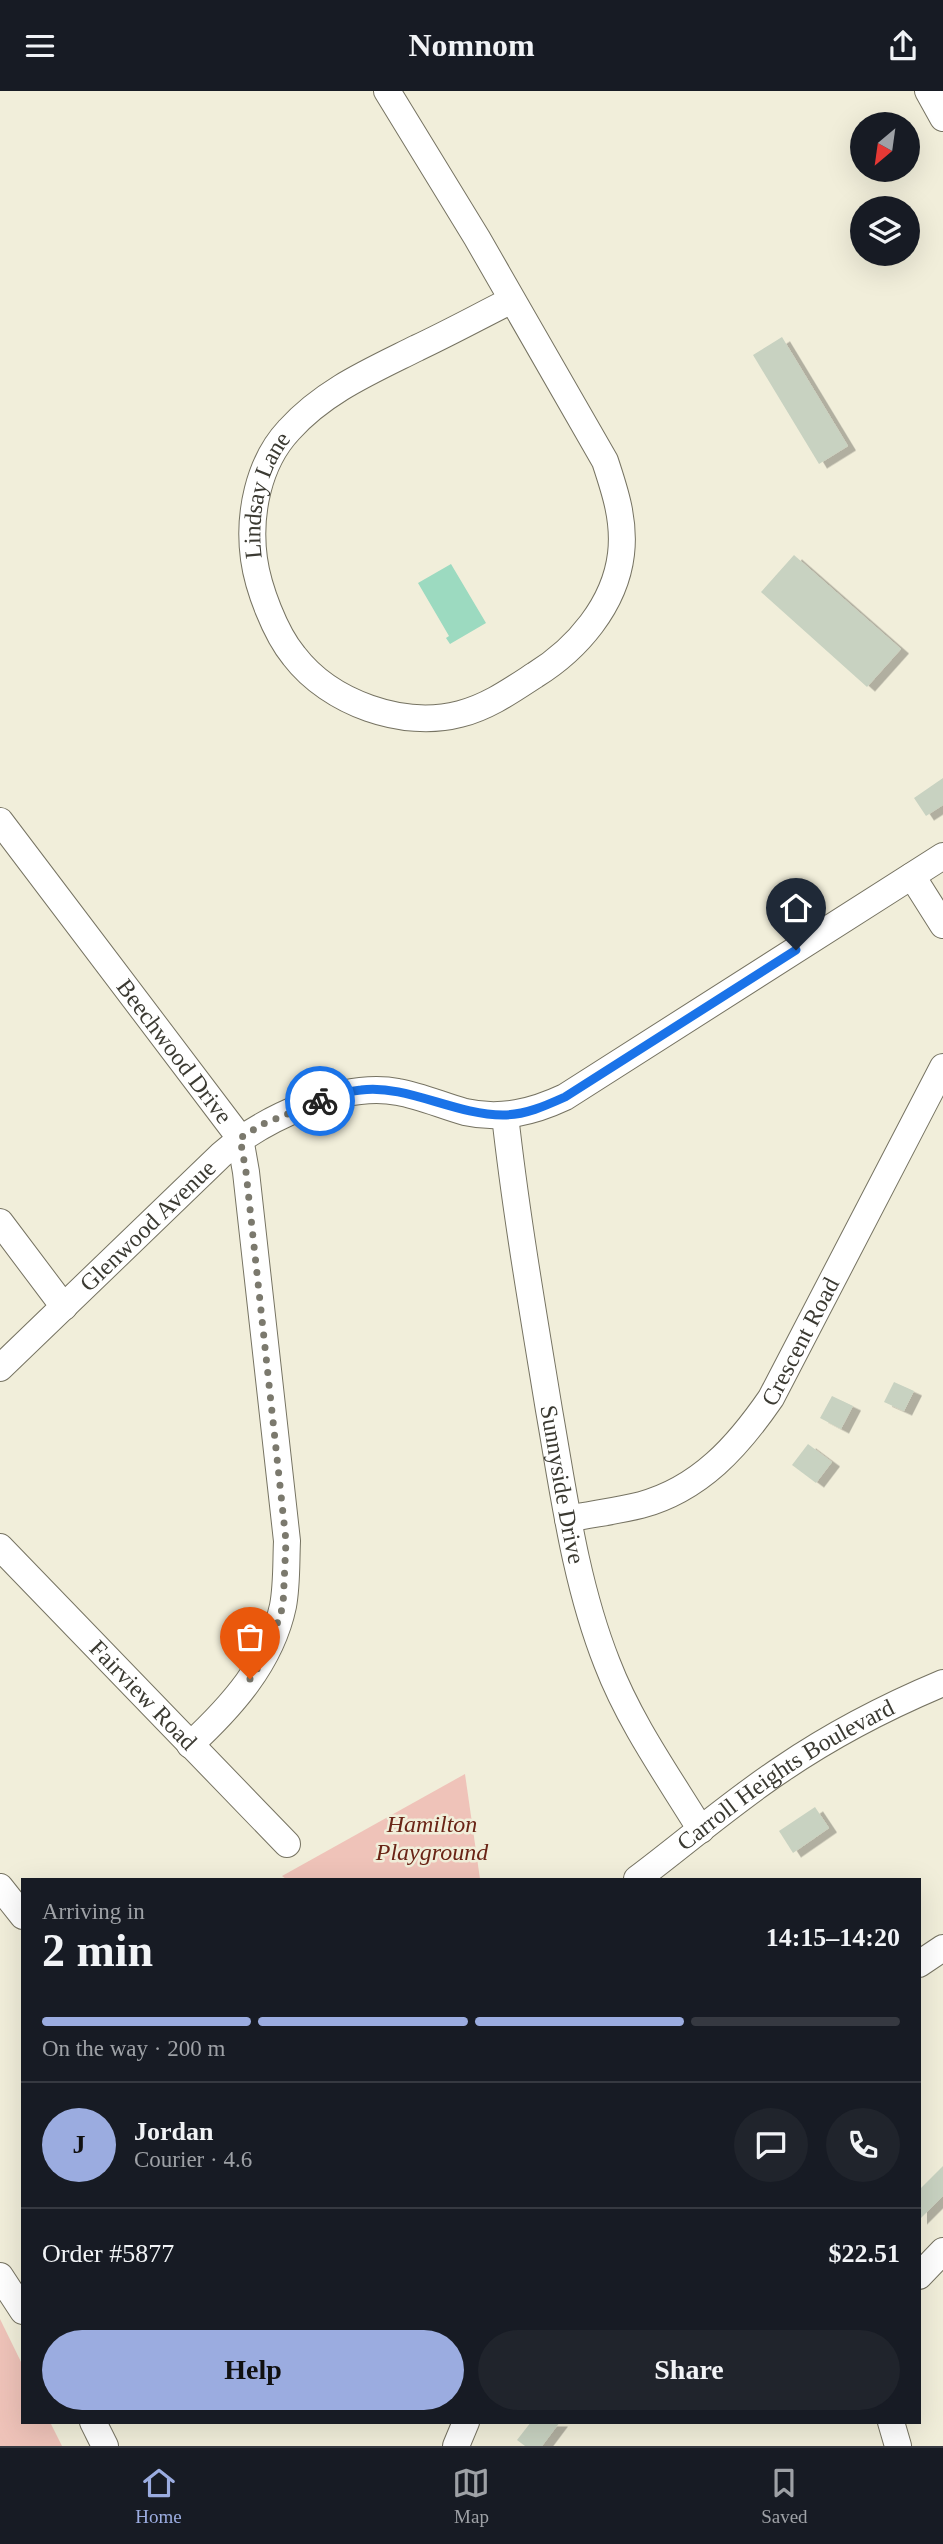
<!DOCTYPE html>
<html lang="en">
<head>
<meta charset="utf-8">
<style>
  body { margin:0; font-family:"Times New Roman",serif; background:#20242c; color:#f1f3f6; height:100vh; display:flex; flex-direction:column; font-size:26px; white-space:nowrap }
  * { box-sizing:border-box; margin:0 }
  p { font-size:23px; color:#9ea1a6 }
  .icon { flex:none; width:38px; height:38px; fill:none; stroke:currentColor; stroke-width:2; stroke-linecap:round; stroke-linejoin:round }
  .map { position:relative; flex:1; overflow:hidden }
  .drawer { position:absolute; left:21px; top:1787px; width:900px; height:546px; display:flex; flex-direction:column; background:#171b24; border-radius:0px; box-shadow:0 7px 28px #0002 }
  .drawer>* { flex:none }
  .needle { width:46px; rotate:209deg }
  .controls { position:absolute; left:850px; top:21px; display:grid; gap:14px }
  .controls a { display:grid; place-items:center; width:70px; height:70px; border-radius:50%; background:#171b24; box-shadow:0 7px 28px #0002; font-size:35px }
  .pin { position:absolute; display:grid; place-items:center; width:60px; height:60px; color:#fff; margin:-72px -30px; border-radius:50% 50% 50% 0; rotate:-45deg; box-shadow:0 0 7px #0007 }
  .pin .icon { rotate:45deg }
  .courier { position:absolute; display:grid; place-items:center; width:70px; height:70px; margin:-35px; border:5px solid #1a73e8; border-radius:50%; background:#fff; color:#222; box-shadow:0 2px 9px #0007 }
  .overview em { font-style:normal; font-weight:800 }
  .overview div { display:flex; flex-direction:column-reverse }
  .overview { display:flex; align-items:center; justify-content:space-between; height:119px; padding:0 21px }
  h1 { font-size:46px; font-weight:800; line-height:52px }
  .bar { display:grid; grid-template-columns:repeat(4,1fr); gap:10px 7px; align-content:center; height:84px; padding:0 21px }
  .bar i { height:9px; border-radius:5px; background:#363941 }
  .bar .on { background:#9bace0 }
  .bar p { grid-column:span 4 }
  .line { display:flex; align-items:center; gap:18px; padding:0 21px; border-top:2px solid #363941 }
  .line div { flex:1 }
  .round { display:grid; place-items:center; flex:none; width:74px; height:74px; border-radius:37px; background:#20242c }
  .cta { display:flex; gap:14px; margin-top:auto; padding:14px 21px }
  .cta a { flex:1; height:80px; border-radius:42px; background:#9bace0; color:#111; font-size:28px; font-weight:800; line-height:80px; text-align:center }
  .cta a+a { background:#20242c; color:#f1f3f6 }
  header { display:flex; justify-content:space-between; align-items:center; height:91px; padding:0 21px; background:#171b24; font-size:32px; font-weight:800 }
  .dock { display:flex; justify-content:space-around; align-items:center; height:98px; border-top:2px solid #363941; background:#171b24; font-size:19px; color:#9ea1a6 }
  .dock a { display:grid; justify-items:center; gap:4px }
  .dock .on { color:#9bace0 }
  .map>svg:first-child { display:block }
  .green { fill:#efc3b9 }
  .water { fill:#9cdac0 }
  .building { fill:#c8d2c1; filter:url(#shadow) }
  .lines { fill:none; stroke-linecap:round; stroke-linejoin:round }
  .minor-casing { stroke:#767362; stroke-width:28 }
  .minor { stroke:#fff; stroke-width:26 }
  .done { stroke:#7b796d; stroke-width:7; stroke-dasharray:0 12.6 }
  .route { stroke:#1a73e8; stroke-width:9 }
  .labels { text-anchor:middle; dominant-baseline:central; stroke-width:5; stroke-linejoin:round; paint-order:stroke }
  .street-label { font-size:24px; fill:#3b3a32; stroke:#f1eeda }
  .park-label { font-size:24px; font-style:italic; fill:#6a2416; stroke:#f1eeda }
</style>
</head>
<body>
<header><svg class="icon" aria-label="menu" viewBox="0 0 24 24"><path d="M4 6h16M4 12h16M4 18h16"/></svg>Nomnom<svg class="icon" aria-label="share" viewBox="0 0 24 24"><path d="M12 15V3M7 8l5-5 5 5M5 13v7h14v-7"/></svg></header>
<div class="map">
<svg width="943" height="2355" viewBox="0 0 943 2355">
  <defs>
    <filter id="shadow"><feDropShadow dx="8" dy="4.5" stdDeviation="0" flood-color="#0004"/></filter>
  </defs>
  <rect width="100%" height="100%" fill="#f1eeda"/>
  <!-- green -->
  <g class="green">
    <polygon points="465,1683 480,1788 286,1788 282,1785"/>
    <polygon points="0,2228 23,2275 23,2331 50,2331 62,2355 0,2355"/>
  </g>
  <!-- water -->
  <polygon class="water" points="451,473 486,532 450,553 446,547 449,545 418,492"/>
  <!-- building -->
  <g class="building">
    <polygon points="782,246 848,355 819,373 753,264"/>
    <polygon points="794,464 901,558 867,596 761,501"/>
    <polygon points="943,687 943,714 926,725 914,707"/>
    <polygon points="894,1291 914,1300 904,1320 884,1311"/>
    <polygon points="832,1305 853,1315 841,1338 820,1327"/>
    <polygon points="808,1353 832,1371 816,1392 792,1374"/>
    <polygon points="815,1716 829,1737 793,1762 779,1740"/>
    <polygon points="943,2075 943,2105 919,2129 919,2099"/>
    <polygon points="531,2331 560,2331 542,2355 525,2355 517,2349"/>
  </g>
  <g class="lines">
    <defs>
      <g id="minor">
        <path id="s1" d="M387,0l90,147 128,223c10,30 20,60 16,93 -6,51 -44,95 -86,121 -23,15 -47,32 -75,39 -57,15 -130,-11 -166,-58 -19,-23 -36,-68 -40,-97 -6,-44 4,-96 35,-129 35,-39 82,-59 128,-82 32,-15 63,-32 95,-48"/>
        <polyline points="928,0 943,27"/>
        <path id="s2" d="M0,730l240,317 6,34 41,369c-1,21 0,44 -4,65 -12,57 -52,101 -93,139"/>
        <polyline points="912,785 943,834"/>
        <path id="s3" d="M505,1024c11,99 28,197 44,295 15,85 26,172 58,253 23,60 61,113 94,167"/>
        <polyline points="0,1131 64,1216"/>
        <path id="s4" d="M0,1277l221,-213c41,-36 122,-74 177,-63 23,4 45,14 67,20 36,8 68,0 100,-15l378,-241"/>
        <path id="s5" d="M568,1428c24,-5 49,-8 73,-14 59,-16 97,-59 130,-107l172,-331"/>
        <path id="s6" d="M0,1456l287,297"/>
        <path id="s7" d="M637,1788c48,-36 95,-77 145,-110 50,-34 106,-63 161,-86"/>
        <polyline points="0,1796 23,1825"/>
        <polyline points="919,1873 943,1857"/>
        <polyline points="0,2185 23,2220"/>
        <polyline points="919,2185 943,2160"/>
        <polyline points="93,2331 105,2355"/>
        <polyline points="891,2331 898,2355"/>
        <polyline points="456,2355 466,2331"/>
      </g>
    </defs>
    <!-- minor casing -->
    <use href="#minor" class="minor-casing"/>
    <!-- minor -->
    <use href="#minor" class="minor"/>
  </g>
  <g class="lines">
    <!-- done -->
    <polyline class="done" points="250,1588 259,1575 272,1548 283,1515 286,1450 246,1081 240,1047 263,1033 320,1010"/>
    <!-- route -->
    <path class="route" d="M320,1010c13,-5 27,-10 41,-11 45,-6 94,25 142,25 22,0 42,-9 62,-18l231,-147"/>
  </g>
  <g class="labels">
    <!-- street labels -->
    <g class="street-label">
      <text stroke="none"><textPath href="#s1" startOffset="1120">Lindsay Lane</textPath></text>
      <text stroke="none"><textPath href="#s2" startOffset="289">Beechwood Drive</textPath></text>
      <text stroke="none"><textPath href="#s4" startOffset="205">Glenwood Avenue</textPath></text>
      <text stroke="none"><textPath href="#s5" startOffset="310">Crescent Road</textPath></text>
      <text stroke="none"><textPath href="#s3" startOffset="374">Sunnyside Drive</textPath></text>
      <text stroke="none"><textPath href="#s6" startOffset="206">Fairview Road</textPath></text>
      <text stroke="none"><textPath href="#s7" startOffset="182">Carroll Heights Boulevard</textPath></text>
    </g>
    <!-- park labels -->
    <g class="park-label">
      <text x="432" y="1733">Hamilton<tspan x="432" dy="28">Playground</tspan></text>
    </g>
  </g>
</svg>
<div class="controls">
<a><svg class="needle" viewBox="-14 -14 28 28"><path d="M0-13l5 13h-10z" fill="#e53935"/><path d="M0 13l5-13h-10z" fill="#9ea1a6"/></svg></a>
<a><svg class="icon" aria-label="layers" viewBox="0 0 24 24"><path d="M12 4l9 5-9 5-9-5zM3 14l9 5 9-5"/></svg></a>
</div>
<div class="pin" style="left:250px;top:1588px;background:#ea580c"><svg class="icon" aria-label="bag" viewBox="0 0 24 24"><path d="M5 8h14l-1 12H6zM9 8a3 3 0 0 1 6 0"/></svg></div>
<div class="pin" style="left:796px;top:859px;background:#1f2937"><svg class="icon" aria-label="home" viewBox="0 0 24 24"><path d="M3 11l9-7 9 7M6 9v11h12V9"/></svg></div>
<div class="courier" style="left:320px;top:1010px"><svg class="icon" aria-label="bike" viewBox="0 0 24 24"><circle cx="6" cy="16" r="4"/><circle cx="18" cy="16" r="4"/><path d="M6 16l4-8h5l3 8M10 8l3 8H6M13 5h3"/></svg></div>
<section class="drawer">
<div class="overview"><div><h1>2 min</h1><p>Arriving in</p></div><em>14:15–14:20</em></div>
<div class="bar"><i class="on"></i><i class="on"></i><i class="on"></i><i></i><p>On the way · 200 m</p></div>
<div class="line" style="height:126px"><b class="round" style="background:#9bace0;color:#111">J</b><div><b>Jordan</b><p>Courier · 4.6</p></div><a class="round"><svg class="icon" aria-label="chat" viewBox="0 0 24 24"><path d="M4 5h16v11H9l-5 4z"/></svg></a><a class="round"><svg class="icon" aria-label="phone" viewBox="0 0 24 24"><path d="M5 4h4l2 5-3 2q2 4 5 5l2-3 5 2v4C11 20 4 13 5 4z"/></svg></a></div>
<div class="line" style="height:91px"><div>Order #5877</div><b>$22.51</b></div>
<div class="cta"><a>Help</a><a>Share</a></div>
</section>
</div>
<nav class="dock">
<a class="on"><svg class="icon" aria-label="home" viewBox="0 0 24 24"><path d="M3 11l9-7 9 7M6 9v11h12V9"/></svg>Home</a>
<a><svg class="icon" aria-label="map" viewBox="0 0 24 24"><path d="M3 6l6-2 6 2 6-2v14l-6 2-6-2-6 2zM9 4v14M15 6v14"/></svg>Map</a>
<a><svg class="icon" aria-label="saved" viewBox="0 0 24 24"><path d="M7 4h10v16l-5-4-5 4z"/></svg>Saved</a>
</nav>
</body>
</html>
